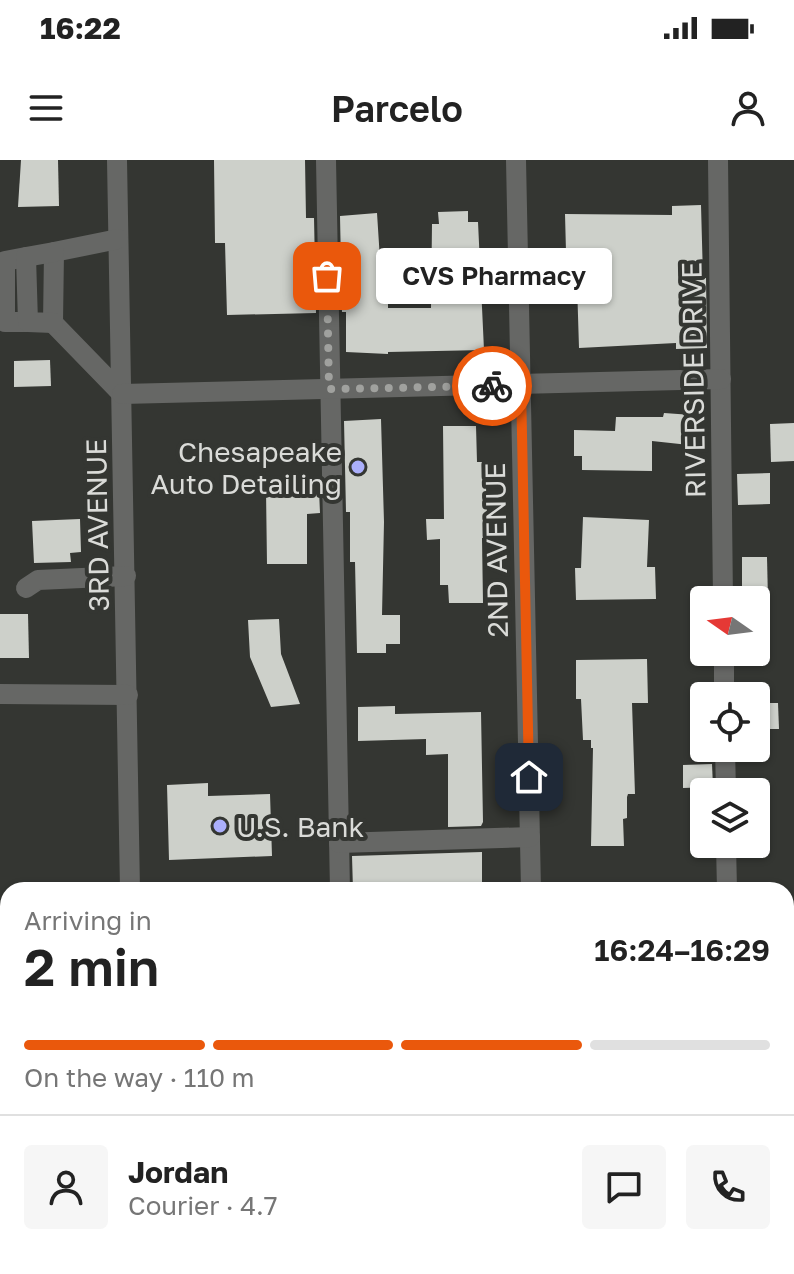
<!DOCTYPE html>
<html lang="en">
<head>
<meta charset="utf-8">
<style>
  body { margin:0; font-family:"Golos Text",sans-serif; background:#f6f6f6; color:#222; height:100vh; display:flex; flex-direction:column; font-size:30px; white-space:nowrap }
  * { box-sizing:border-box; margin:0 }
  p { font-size:26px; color:#767676 }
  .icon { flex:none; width:44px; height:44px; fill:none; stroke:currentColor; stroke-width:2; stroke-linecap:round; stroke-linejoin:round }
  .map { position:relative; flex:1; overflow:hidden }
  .panel { position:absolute; left:0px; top:722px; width:794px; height:392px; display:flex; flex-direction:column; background:#fff; border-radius:24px 24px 0 0; box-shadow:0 2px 6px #0004 }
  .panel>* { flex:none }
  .needle { width:52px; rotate:284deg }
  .tools { position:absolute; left:690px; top:426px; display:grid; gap:16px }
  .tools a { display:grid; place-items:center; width:80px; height:80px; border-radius:8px; background:#fff; box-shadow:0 2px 6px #0004; font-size:40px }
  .pin { position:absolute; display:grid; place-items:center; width:68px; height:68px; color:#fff; margin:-34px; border-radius:16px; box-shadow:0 4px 12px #0006 }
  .courier { position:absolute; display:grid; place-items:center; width:80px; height:80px; margin:-40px; border:6px solid #ea580c; border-radius:50%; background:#fff; color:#222; box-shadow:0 2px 10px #0007 }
  .bubble { position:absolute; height:56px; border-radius:8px; background:#fff; box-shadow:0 2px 6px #0004; font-size:26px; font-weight:600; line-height:56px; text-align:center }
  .overview em { font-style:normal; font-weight:600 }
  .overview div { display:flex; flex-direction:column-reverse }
  .overview { display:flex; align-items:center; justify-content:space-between; height:136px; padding:0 24px }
  h1 { font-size:52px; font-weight:600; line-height:60px }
  .bar { display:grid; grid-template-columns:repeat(4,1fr); gap:12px 8px; align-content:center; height:96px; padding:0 24px }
  .bar i { height:10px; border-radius:6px; background:#e0e0e0 }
  .bar .active { background:#ea580c }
  .bar p { grid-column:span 4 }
  .line { display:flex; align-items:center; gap:20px; padding:0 24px; border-top:2px solid #e0e0e0 }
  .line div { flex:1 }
  .round { display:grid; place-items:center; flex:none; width:84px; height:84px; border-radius:8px; background:#f6f6f6 }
  .status { display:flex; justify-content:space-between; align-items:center; height:56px; padding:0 40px; background:#fff; direction:ltr }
  .status svg { height:22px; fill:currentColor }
  header { display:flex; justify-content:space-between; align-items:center; height:104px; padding:0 24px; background:#fff; font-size:36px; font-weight:600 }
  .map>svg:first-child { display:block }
  .building { fill:#cdd0ca }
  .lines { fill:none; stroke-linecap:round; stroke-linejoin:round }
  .minor { stroke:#666765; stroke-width:20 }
  .done { stroke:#a0a19e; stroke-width:8; stroke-dasharray:0 14.4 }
  .route { stroke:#ea580c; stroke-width:10 }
  .poi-dot { fill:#abaffb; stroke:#343632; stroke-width:3 }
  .labels { text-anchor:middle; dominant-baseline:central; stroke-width:8; stroke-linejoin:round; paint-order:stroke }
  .street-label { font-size:28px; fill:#dadbd8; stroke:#343632 }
  .poi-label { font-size:28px; fill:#dadbd8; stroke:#343632; text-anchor:end }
</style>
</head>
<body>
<div class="status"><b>16:22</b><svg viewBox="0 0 49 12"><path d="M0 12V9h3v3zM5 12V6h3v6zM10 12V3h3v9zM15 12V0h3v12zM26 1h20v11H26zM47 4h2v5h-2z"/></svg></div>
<header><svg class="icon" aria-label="menu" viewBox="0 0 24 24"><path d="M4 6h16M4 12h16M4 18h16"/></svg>Parcelo<svg class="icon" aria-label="person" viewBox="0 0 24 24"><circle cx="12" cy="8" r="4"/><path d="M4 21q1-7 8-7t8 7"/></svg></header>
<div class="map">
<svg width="794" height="1114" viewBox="0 0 794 1114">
  <rect width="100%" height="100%" fill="#343632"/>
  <!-- building -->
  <g class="building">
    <polygon points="21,0 58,0 59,46 18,47"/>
    <polygon points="214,0 305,0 306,58 314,58 316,153 227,155 225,83 215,83"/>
    <polygon points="701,45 703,118 706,118 707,188 676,189 676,183 579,188 576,91 566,92 565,54 672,55 672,46"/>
    <polygon points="468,51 468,62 478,62 484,190 388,192 388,194 346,192 346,152 342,152 340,56 377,53 381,115 388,115 388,148 431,148 432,64 439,64 438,52"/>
    <polygon points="50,200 51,226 14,227 14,201"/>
    <polygon points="664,253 692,255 689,285 652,281 652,311 582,310 582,296 574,296 574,270 615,271 616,257 663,257"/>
    <polygon points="381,259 384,362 382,455 400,455 400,484 386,484 386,493 357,493 355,402 350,402 350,352 346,352 344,261"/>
    <polygon points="794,263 794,301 771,302 770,264"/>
    <polygon points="443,266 476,266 477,302 485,302 488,378 482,378 483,443 449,443 448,425 440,425 440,379 427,380 426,359 444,359"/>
    <polygon points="770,313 770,344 738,345 737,314"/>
    <polygon points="266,330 319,330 320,353 307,354 307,404 267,404"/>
    <polygon points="583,357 649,360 647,407 655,407 656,439 576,440 575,408 581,408"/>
    <polygon points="80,359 81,392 70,393 71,402 34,403 32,361"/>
    <polygon points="742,397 767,397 768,440 742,440"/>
    <polygon points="0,454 28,454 29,498 0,498"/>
    <polygon points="279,459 281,494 300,544 271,547 250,497 248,460"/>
    <polygon points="647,499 648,543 632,543 635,634 628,634 627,637 627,658 623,659 624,686 591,686 593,588 591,588 591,580 583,580 581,539 576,539 576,500"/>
    <polygon points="756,543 778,543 779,569 756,569"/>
    <polygon points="395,546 395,554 481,552 483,662 481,666 448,667 448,594 426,595 426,579 358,581 358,547"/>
    <polygon points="712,604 713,627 683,628 683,605"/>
    <polygon points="208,623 208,636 270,634 272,696 169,700 167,625"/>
    <polygon points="482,692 482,730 413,730 413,727 353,730 352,696"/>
  </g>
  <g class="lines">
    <!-- minor -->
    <g class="minor">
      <polyline points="117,0 130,730"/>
      <polyline points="326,0 340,730"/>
      <polyline points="516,0 531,730"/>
      <polyline points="718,0 723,440"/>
      <polyline points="118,79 54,92 53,163 122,234"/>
      <polyline points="26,97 5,101 5,162 28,162"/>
      <polyline points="53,163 28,162 26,97 54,92"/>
      <polyline points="122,234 721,219"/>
      <polyline points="26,428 38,420 126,416"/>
      <polyline points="724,492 724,536"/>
      <polyline points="0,534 128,535"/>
      <polyline points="725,588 726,632"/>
      <polyline points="339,683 530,677"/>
      <polyline points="726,684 727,730"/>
      <polyline points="0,987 8,987"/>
      <polyline points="136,1106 137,1114"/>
      <polyline points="345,1106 345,1114"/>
      <polyline points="538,1106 538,1114"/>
      <polyline points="733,1106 733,1114"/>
    </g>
  </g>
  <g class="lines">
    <!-- done -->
    <polyline class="done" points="327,116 329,229 492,226"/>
    <!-- route -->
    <polyline class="route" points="492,226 521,225 529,617"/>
  </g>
  <!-- markers -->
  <g class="poi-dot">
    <circle cx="358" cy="307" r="8"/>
    <circle cx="220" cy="666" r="8"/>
  </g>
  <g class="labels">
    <!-- street labels -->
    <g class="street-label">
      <text transform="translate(693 220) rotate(-91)">RIVERSIDE DRIVE</text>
      <text transform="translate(97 365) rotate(-91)">3RD AVENUE</text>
      <text transform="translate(496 390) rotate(-91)">2ND AVENUE</text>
    </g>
    <!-- poi labels -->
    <g class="poi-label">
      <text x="342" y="291">Chesapeake<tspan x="342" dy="32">Auto Detailing</tspan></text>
      <text x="236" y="666" text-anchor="start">U.S. Bank</text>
    </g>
  </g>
</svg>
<div class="tools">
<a><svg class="needle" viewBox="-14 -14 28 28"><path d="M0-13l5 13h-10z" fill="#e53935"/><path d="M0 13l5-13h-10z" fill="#767676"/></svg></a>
<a><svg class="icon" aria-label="locate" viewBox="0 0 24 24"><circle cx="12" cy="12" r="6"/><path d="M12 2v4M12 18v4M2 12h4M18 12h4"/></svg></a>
<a><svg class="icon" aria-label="layers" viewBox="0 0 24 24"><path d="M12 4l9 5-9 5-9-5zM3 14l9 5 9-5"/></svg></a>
</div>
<div class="pin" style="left:327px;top:116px;background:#ea580c"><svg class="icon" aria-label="bag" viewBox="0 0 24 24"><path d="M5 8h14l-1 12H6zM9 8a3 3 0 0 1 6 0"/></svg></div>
<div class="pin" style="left:529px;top:617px;background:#1f2937"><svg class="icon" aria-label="home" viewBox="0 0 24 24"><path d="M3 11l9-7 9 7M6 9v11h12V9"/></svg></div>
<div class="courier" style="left:492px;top:226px"><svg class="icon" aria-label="bike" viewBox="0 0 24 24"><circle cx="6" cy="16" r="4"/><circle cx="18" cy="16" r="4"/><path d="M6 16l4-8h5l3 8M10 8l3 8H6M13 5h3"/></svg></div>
<div class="bubble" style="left:376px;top:88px;width:236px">CVS Pharmacy</div>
<section class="panel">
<div class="overview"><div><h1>2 min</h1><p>Arriving in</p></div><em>16:24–16:29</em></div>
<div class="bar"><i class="active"></i><i class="active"></i><i class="active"></i><i></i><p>On the way · 110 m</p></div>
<div class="line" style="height:144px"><a class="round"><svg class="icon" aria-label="person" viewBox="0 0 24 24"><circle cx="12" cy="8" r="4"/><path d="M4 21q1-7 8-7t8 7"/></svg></a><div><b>Jordan</b><p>Courier · 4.7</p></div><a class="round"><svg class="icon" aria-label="chat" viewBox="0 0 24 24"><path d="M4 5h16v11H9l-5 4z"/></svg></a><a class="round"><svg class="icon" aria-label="phone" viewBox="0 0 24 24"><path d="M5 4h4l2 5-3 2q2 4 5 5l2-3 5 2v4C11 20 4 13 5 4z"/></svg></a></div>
</section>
</div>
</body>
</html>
